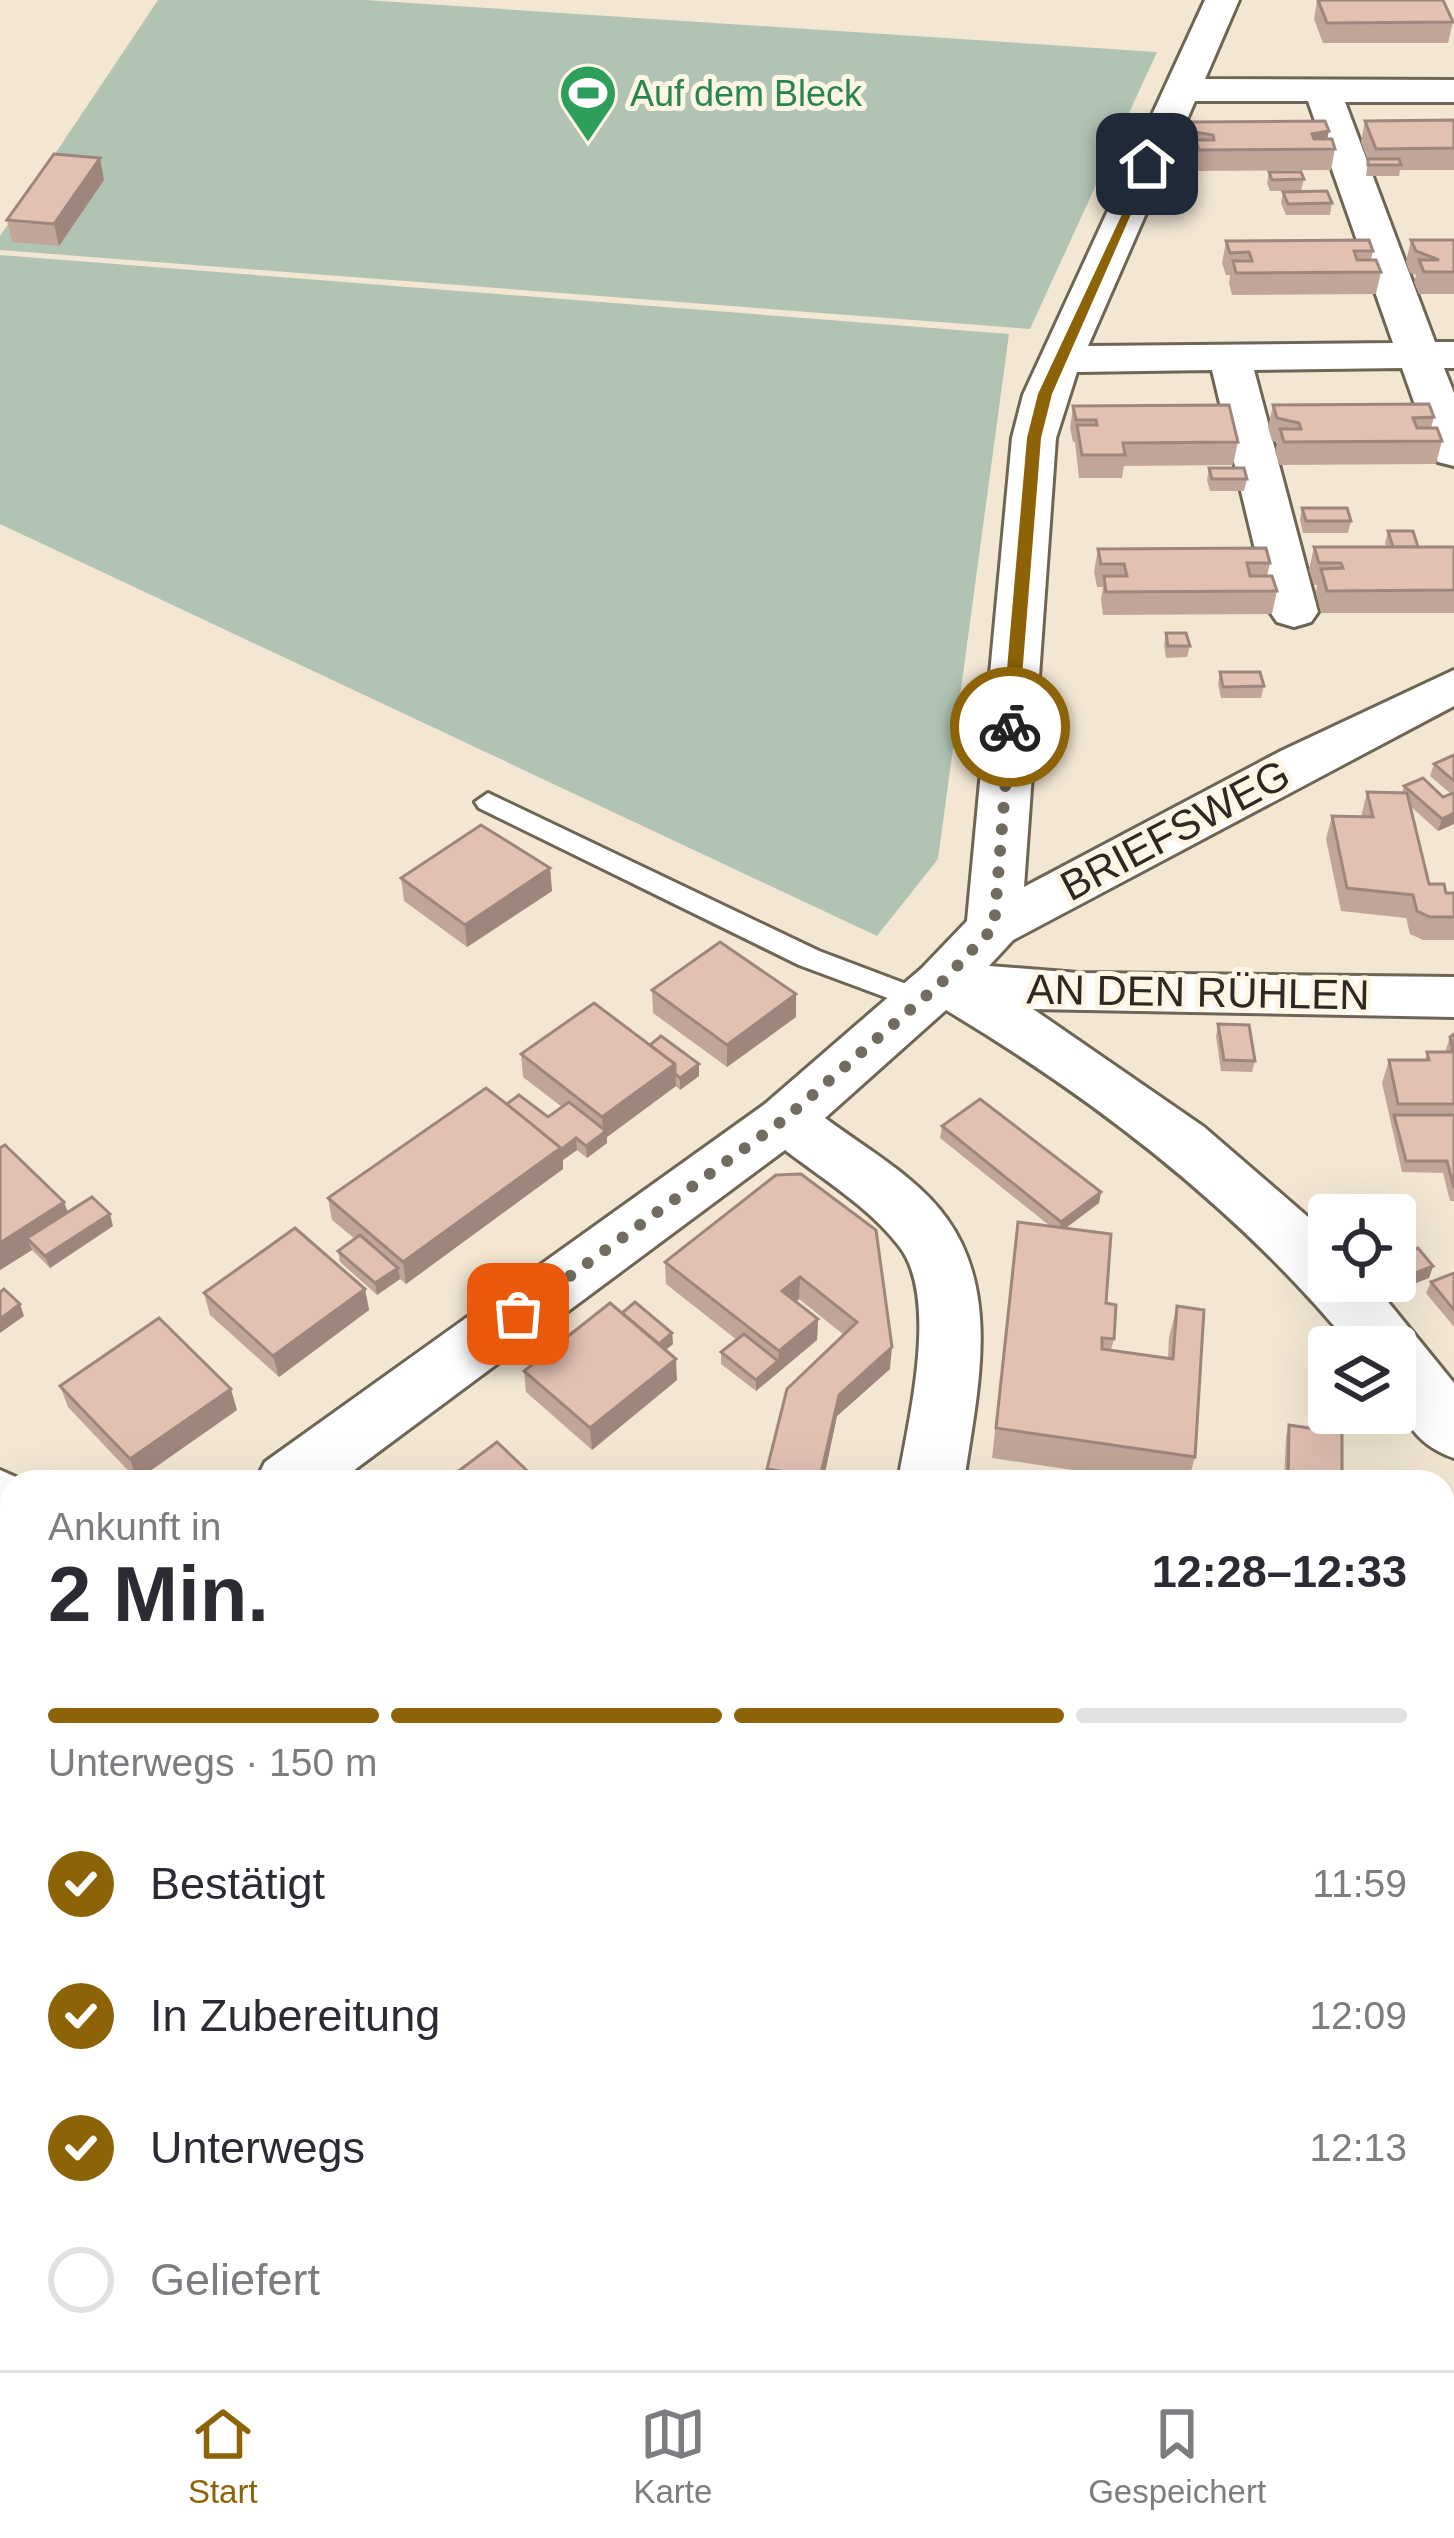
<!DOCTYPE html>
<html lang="de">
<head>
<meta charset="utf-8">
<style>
  body { margin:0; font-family:Arial,sans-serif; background:#f2f2f3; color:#2b2b33; height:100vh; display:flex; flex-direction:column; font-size:45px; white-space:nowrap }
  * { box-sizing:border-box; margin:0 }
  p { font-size:39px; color:#7c7c81 }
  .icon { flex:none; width:66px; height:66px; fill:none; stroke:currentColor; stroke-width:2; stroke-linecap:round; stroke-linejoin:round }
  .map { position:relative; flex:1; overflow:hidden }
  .details { position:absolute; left:0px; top:1470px; width:1455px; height:900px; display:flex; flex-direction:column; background:#fff; border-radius:36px 36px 0 0; box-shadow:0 12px 48px #0002 }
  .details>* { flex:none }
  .buttons { position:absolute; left:1308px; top:1194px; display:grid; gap:24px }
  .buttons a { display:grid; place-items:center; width:108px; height:108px; border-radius:12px; background:#fff; box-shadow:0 12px 48px #0002; font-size:60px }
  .pin { position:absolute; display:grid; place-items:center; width:102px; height:102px; color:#fff; margin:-51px; border-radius:24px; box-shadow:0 6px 18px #0006 }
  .courier { position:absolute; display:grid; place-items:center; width:120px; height:120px; margin:-60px; border:9px solid #8d6307; border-radius:50%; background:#fff; color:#222; box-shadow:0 3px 15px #0007 }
  .head em { font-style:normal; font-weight:800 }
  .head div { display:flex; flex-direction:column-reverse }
  .head { display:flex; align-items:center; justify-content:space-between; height:204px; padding:0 48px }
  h1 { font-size:78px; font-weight:800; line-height:90px }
  .bar { display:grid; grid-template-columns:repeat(4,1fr); gap:18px 12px; align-content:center; height:144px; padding:0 48px }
  .bar i { height:15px; border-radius:9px; background:#e1e1e2 }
  .bar .selected { background:#8d6307 }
  .bar p { grid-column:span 4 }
  ol { padding:0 48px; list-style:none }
  li { display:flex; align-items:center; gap:36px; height:132px }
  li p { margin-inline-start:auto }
  li .icon { padding:12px; border-radius:50%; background:#8d6307; color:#fff; stroke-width:4 }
  li:last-child { color:#7c7c81 }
  li i { width:66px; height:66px; border:6px solid #e1e1e2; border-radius:50% }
  .dock { display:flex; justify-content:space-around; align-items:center; height:168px; border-top:3px solid #e1e1e2; background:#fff; font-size:33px; color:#7c7c81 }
  .dock a { display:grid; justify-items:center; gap:6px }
  .dock .selected { color:#8d6307 }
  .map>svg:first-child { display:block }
  .green { fill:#b1c4b4 }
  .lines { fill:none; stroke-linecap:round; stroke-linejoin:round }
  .lane-casing { stroke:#6f6554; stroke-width:6 }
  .street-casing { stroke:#6f6554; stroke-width:6 }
  .lane { fill:#fff; fill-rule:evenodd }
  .street { fill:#fff; fill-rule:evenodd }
  .wall { fill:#c2a599 }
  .shaded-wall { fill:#9e867d }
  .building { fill:#e2c0b2; stroke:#9e867d; stroke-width:3 }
  .route { fill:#8d6307 }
  .done { stroke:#726c60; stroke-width:12; stroke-dasharray:0 21.6 }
  .labels { text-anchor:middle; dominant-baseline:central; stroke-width:10; stroke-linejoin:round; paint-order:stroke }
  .far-leisure-label { font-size:36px; fill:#27864d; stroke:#fef5e5; text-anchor:start }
  .street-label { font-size:42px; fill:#2d2922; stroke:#fef5e5 }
</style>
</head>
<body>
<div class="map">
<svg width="1454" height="2370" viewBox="0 0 1454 2370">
  <rect width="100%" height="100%" fill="#f3e7d4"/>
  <!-- green -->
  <g class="green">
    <polygon points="158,0 365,0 1157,52 1030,329 0,250 0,236"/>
    <polygon points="0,255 1009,334 938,859 877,936 0,524"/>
  </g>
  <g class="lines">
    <defs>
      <polygon id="lane" points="488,793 819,951 930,993 934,1000 920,1010 799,965 479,808 475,802"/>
      <g id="street">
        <path d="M1205,0h34l-34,79 249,1v22h-109l90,240h19v26h-10l10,25v73l-16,-4 -6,-9 -30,-85 -148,2 64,242 -7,10 -17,5 -17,-5 -7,-10 -58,-242 -135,2 -21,66 -32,449 257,-136 173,-81v36l-441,234 -24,26 89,7 376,4v40l-421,-8 171,118 111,96 14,15v43h42l83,102v75c-54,-19 -59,-60 -59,-111h-43c-113,-137 -254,-246 -406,-337l-121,108c40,30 94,60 122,101 55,77 29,177 17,263h-66c10,-61 42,-184 1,-236 -29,-38 -76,-67 -114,-96l-447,332h-83l10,-20 500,-358 157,-136 45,-47 45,-483 11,-43zM1195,101h113l85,242 -305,3z"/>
        <polygon points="0,1470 27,1482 12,1482 12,1540 0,1535"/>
        <polygon points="12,1651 12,1720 0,1724 0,1656"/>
        <polygon points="792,2358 876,2358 876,2370 790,2370"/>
      </g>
    </defs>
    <!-- lane casing -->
    <use href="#lane" class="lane-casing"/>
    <!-- street casing -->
    <use href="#street" class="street-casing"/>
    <!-- lane -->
    <use href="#lane" class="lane"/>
    <!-- street -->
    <use href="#street" class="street"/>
  </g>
  <!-- wall -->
  <g class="wall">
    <polygon points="1317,0 1453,22 1448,43 1323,43 1314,19"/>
    <polygon points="1454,120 1454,170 1400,170 1399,176 1366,176 1368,161 1361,142 1365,121"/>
    <polygon points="1191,122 1329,131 1327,139 1335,149 1331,170 1196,171 1193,161 1194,154 1191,154 1187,143"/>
    <polygon points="1269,172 1304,179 1301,191 1270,191 1267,183"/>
    <polygon points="104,180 59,246 12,242 7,220"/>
    <polygon points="1283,192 1332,203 1330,215 1286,215 1281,203"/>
    <polygon points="1411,240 1454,240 1454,294 1419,294 1414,282 1416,275 1410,273 1406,262"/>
    <polygon points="1226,241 1373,251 1371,260 1381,272 1376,294 1232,295 1229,283 1230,275 1226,275 1222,263"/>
    <polygon points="1273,405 1434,417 1431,428 1442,441 1436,464 1280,465 1275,452 1277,442 1272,441 1268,427"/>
    <polygon points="1073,406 1238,442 1233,465 1124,466 1122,478 1079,478 1075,442 1073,442 1070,428"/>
    <polygon points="1209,468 1247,479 1244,491 1210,491 1207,480"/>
    <polygon points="1302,508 1351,521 1348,533 1303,533 1300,520"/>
    <polygon points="1388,531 1418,547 1454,547 1454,613 1321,613 1316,592 1317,585 1314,585 1309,570 1314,547 1386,547 1385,543"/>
    <polygon points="1098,549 1270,563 1267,576 1277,591 1272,614 1103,615 1101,599 1103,587 1097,587 1094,572"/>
    <polygon points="1166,633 1190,646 1187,657 1166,658 1164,645"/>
    <polygon points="1220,672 1264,686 1261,698 1221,698 1218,684"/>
    <polygon points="1454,755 1454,824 1438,831 1410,806 1429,884 1446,893 1454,893 1454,940 1423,940 1410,934 1406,918 1341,911 1326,839 1332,816 1361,817 1367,792 1402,793 1404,786 1443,797 1451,794 1430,776 1434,764"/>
    <polygon points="550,868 552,891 467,947 404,901 401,878"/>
    <polygon points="652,990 796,994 796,1017 727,1067 653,1013"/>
    <polygon points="1218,1024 1255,1061 1252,1072 1221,1071 1216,1036"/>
    <polygon points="1454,1034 1454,1201 1450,1201 1443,1173 1402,1172 1382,1083 1389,1060 1425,1060 1427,1052 1445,1052 1450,1037"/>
    <polygon points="650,1045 699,1064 699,1076 680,1090 676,1086 607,1137 607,1143 587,1158 577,1150 563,1160 563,1169 406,1284 400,1279 377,1295 340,1262 338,1251 355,1239 332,1220 328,1198 507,1104 548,1117 562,1107 523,1077 521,1054"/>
    <polygon points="942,1126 1101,1192 1099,1203 1066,1228 1106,1303 1114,1339 1111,1350 1168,1358 1169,1337 1177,1306 1195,1457 1188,1482 1153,1482 992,1458 1018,1222 1050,1226 940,1138"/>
    <polygon points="0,1148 64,1202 68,1212 113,1226 50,1268 32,1250 0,1270"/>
    <polygon points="776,1175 890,1369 837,1416 823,1482 766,1482 767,1469 844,1335 799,1299 796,1302 818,1319 817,1340 756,1391 721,1364 721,1352 737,1340 666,1284 665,1262"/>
    <polygon points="1433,1266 1429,1278 1387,1294 1378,1281 1395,1281"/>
    <polygon points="1454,1273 1454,1327 1426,1293 1431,1282"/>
    <polygon points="365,1289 369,1310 279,1377 210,1315 204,1293"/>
    <polygon points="622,1313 672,1333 673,1344 666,1350 677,1380 592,1450 526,1392 524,1371"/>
    <polygon points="60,1386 237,1410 137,1480 68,1407"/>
    <polygon points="1289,1425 1342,1482 1284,1482 1286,1436"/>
    <polygon points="1443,1622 1454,1627 1454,1809 1443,1793"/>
    <polygon points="1453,1830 1454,1830 1454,1865 1443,1849"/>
    <polygon points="0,1834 12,1834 12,2026 0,2025"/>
  </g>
  <!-- shaded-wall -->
  <g class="shaded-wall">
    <polygon points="1329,131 1325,149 1310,149 1312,134"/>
    <polygon points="100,158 104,180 59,246 54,224"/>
    <polygon points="1454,813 1454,824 1438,831 1442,819"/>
    <polygon points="550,868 552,891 467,947 465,925"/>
    <polygon points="796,994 796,1017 727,1067 727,1045"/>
    <polygon points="675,1064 676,1086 607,1137 607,1143 587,1158 586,1146 603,1134 602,1117"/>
    <polygon points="699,1064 699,1076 680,1090 680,1078"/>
    <polygon points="576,1138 577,1150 563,1160 563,1169 406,1284 403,1262"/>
    <polygon points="1101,1192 1099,1203 1059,1233 1061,1222"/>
    <polygon points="64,1202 72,1224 27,1238 32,1250 0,1270 0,1243"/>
    <polygon points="110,1214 113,1226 50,1268 45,1256"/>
    <polygon points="1433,1266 1429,1278 1387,1294 1391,1282"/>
    <polygon points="398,1268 400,1279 377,1295 375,1283"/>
    <polygon points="800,1277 799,1299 782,1313 782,1291"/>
    <polygon points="365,1289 369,1310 279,1377 273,1356"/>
    <polygon points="20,1304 24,1316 0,1333 0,1319"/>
    <polygon points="818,1319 817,1340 756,1391 756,1380 778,1361 779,1351"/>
    <polygon points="672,1333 673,1344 653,1360 653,1349"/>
    <polygon points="892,1347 890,1369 837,1416 823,1482 820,1482 839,1395"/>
    <polygon points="676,1359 677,1380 592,1450 590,1428"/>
    <polygon points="231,1389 237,1410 137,1480 130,1459"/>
    <polygon points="1454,1753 1454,1768 1443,1773 1443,1758"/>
    <polygon points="260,2358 270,2358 267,2370 257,2370"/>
  </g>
  <!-- building -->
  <g class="building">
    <polygon points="1318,0 1443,0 1453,22 1327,23"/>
    <polygon points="1454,120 1454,148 1376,149 1365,121"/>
    <polygon points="1325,121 1329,131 1312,134 1314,139 1332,139 1335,149 1199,150 1196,140 1214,140 1213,135 1194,132 1191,122"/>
    <polygon points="54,154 100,158 54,224 7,220"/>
    <polygon points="1368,159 1399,159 1401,165 1368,165"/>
    <polygon points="1269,172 1301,172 1304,179 1272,180"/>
    <polygon points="1327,191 1332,203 1288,204 1283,192"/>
    <polygon points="1369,240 1373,251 1354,251 1357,260 1376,260 1381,272 1236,273 1233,261 1252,261 1249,252 1230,253 1226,241"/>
    <polygon points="1411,240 1454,240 1454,272 1424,272 1419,260 1439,260 1416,251"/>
    <polygon points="1429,404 1434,417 1413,418 1417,428 1437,428 1442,441 1284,442 1280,429 1301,429 1299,423 1277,418 1273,405"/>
    <polygon points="1229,405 1238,442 1123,443 1125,455 1082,455 1077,425 1097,425 1096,420 1076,420 1073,406"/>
    <polygon points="1209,468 1244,468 1247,479 1212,479"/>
    <polygon points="1302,508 1347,508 1351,521 1306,521"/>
    <polygon points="1388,531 1413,531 1418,547 1393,547"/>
    <polygon points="1314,547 1454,547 1454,590 1327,591 1321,569 1343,568 1341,563 1319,563"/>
    <polygon points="1266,548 1270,563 1247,563 1250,576 1272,576 1277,591 1106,592 1104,576 1127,576 1124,564 1101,564 1098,549"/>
    <polygon points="1166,633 1186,633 1190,646 1168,646"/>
    <polygon points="1220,672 1260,672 1264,686 1223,687"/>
    <polygon points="1454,755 1454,781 1434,764"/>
    <polygon points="1423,778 1443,797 1454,793 1454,813 1442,819 1404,786"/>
    <polygon points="1367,792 1407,793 1429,884 1444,884 1446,893 1454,893 1454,917 1430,917 1417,911 1413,895 1347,888 1332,816 1373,817"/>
    <polygon points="481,825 550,868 465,925 401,878"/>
    <polygon points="720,942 796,994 727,1045 652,990"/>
    <polygon points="594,1003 675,1064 602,1117 521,1054"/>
    <polygon points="1218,1024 1249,1025 1255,1061 1224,1060"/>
    <polygon points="1454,1034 1454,1104 1398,1104 1389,1060 1429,1060 1427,1052 1453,1052 1450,1037"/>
    <polygon points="661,1036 699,1064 680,1078 675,1074 675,1064 650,1045"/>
    <polygon points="486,1088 562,1147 403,1262 328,1198"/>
    <polygon points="519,1095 548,1117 569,1102 606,1131 586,1146 576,1138 562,1149 507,1104"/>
    <polygon points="980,1099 1101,1192 1061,1222 942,1126"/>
    <polygon points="1394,1115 1454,1115 1454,1188 1447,1161 1406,1161"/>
    <polygon points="5,1145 64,1202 0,1243 0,1148"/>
    <polygon points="801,1174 876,1230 892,1347 839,1395 820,1478 767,1469 787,1389 857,1322 800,1277 782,1291 818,1319 779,1351 665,1262 776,1175"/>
    <polygon points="92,1197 110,1214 45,1256 27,1238"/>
    <polygon points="1018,1222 1111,1234 1106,1303 1116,1305 1114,1339 1102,1338 1102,1349 1173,1359 1177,1306 1204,1310 1195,1457 996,1428"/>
    <polygon points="295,1228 365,1289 273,1356 204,1293"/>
    <polygon points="360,1235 398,1268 375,1283 338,1251"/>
    <polygon points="1418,1248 1433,1266 1395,1281 1395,1257"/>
    <polygon points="1454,1273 1454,1310 1431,1282"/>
    <polygon points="4,1289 20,1304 0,1319 0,1292"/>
    <polygon points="635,1302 672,1333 659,1344 622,1313"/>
    <polygon points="610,1303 676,1359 590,1428 524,1371"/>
    <polygon points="159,1318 231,1389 130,1459 60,1386"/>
    <polygon points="744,1334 778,1361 756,1380 721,1352"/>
    <polygon points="1289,1425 1342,1433 1342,1482 1288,1482"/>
    <polygon points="497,1442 539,1482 444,1482"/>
    <polygon points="1449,1620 1454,1627 1454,1753 1443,1758 1443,1622"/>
    <polygon points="1454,1760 1454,1791 1443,1775 1443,1765"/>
    <polygon points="0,1834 12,1834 12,1963 0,1962"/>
    <polygon points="1,1971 12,1971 12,2018 0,2017"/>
    <polygon points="192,2358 260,2358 257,2370 189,2370"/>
    <polygon points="404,2358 484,2358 483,2370 402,2370"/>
    <polygon points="484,2358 657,2358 656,2370 483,2370"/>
    <rect x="898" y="2358" width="106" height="12"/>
  </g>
  <!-- route -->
  <polygon class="route" points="1147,161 1153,164 1052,394 1041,438 1018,727 1010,732 1002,727 1027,438 1038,394"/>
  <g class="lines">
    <!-- done -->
    <polyline class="done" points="518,1314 786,1118 942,982 994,927 1010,727"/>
  </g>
  <!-- icons -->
  <defs>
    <symbol id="stadium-pin" viewBox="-11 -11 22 30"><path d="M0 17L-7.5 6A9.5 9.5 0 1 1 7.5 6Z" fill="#2e9e5b" stroke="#fef5e5"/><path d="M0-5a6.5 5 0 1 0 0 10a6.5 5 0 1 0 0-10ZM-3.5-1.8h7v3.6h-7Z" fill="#fff"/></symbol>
  </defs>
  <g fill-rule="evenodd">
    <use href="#stadium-pin" x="555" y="60" width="66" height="90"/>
  </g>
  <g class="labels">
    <!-- far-leisure labels -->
    <g class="far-leisure-label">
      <text x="630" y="93">Auf dem Bleck</text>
    </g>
    <!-- street labels -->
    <g class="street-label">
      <text transform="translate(1175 830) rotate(-28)">BRIEFSWEG</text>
      <text transform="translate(1198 992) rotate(1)">AN DEN RÜHLEN</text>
    </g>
  </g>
</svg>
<div class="buttons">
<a><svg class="icon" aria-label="locate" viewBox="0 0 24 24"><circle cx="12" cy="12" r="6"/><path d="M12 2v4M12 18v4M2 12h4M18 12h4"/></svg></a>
<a><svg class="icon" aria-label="layers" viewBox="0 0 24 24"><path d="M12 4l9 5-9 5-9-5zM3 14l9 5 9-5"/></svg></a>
</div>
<div class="pin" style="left:518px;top:1314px;background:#ea580c"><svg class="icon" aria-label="bag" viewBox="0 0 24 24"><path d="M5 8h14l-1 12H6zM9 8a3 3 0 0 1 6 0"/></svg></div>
<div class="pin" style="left:1147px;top:164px;background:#1f2937"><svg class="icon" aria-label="home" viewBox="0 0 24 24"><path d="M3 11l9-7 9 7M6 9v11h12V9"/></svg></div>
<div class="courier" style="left:1010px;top:727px"><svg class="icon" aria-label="bike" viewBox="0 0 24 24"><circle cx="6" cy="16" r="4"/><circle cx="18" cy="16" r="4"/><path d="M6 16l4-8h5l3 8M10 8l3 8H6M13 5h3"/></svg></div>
<section class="details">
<div class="head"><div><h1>2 Min.</h1><p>Ankunft in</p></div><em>12:28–12:33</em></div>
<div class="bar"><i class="selected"></i><i class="selected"></i><i class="selected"></i><i></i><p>Unterwegs · 150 m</p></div>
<ol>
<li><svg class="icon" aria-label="check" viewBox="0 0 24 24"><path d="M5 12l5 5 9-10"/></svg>Bestätigt<p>11:59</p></li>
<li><svg class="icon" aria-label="check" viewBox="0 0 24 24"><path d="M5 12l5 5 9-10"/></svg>In Zubereitung<p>12:09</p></li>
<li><svg class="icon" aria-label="check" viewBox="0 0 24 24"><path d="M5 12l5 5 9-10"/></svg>Unterwegs<p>12:13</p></li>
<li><i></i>Geliefert</li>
</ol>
</section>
</div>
<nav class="dock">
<a class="selected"><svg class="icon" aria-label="home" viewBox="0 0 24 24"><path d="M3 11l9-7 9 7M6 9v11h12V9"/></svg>Start</a>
<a><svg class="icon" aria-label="map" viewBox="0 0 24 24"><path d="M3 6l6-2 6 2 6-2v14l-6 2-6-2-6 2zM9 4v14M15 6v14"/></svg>Karte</a>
<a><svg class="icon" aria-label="saved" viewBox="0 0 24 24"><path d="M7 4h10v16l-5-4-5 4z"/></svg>Gespeichert</a>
</nav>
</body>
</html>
